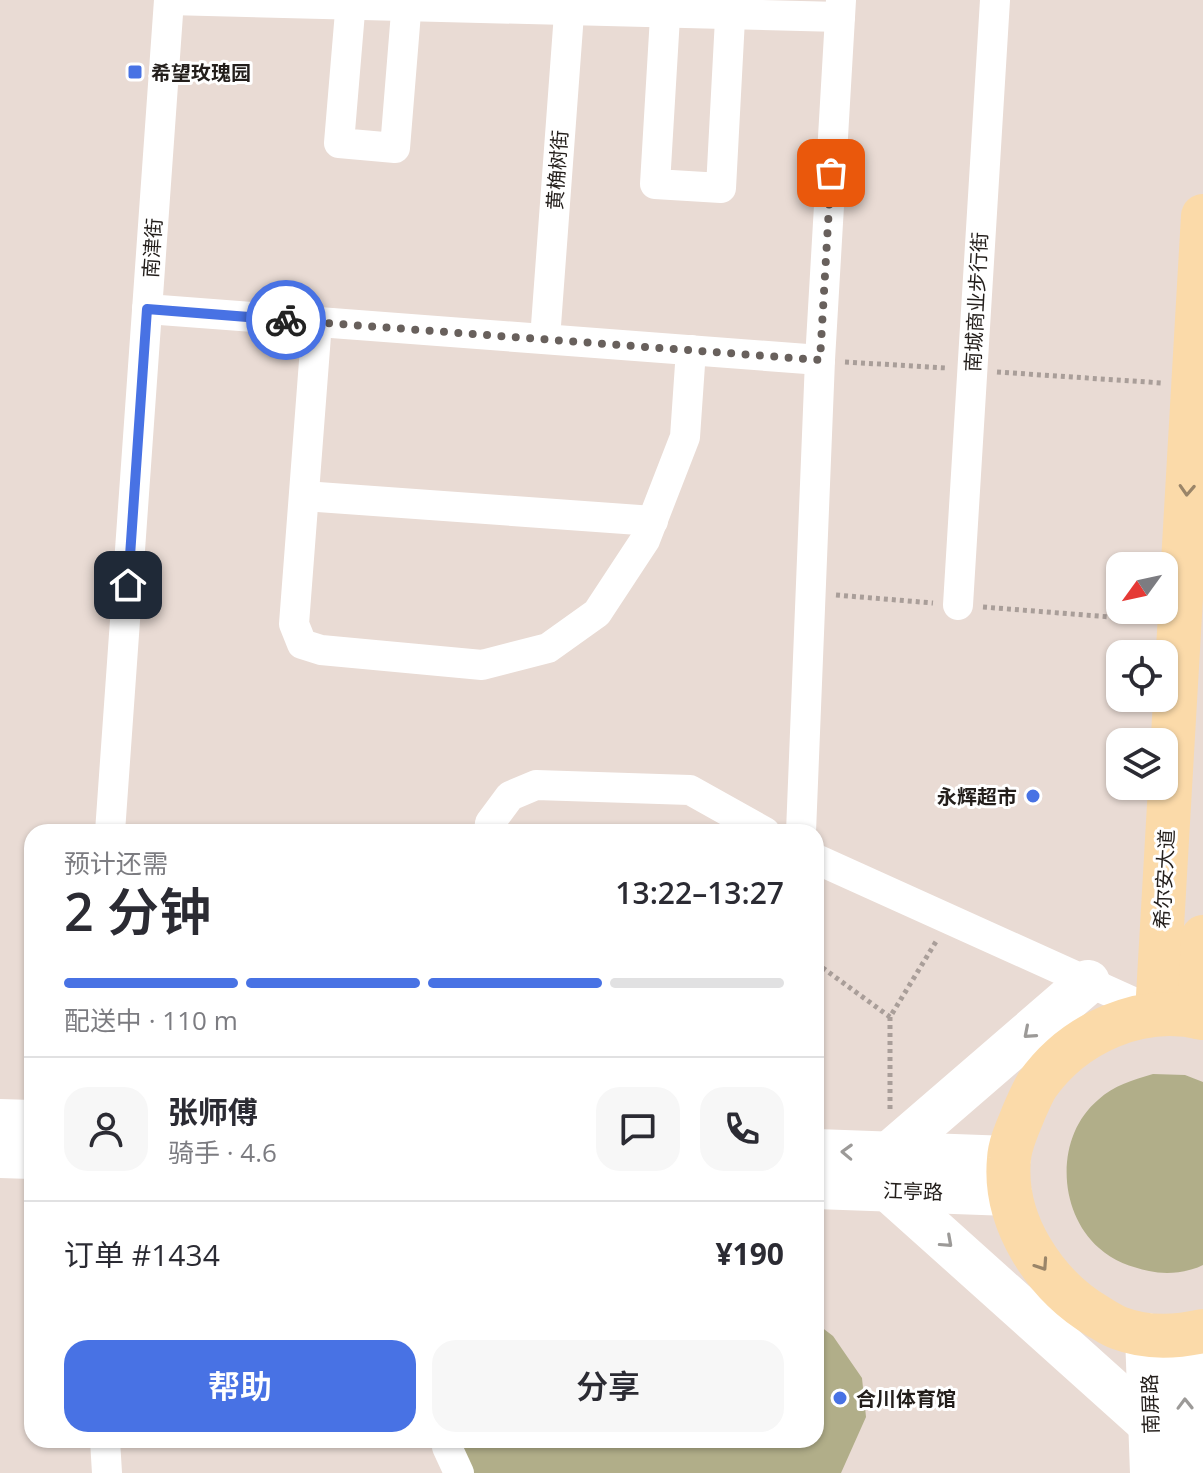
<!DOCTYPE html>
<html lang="zh">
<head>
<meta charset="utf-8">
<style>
  body { margin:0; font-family:"Open Sans","Noto Sans SC",sans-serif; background:#f7f7f7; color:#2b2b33; height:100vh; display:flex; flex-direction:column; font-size:30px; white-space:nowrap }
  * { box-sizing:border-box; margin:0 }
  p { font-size:26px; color:#7c7c81 }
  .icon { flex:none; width:44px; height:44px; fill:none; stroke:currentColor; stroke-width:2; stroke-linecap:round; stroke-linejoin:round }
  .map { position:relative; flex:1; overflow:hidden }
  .side { position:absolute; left:24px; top:824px; width:800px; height:624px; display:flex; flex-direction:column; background:#fff; border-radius:24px; box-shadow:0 2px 6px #0004 }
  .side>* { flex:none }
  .needle { width:52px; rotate:237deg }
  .controls { position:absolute; left:1106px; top:552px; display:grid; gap:16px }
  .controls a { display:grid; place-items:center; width:72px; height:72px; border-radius:16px; background:#fff; box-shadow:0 2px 6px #0004; font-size:40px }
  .pin { position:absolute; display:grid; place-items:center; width:68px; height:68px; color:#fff; margin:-34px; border-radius:16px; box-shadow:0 4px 12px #0006 }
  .courier { position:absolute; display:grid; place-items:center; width:80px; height:80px; margin:-40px; border:6px solid #4872e4; border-radius:50%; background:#fff; color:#222; box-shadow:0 2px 10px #0007 }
  .summary em { font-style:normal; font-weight:600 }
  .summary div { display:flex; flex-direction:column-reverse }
  .summary { display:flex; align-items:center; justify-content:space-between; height:136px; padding:0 40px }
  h1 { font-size:52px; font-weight:600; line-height:60px }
  .bar { display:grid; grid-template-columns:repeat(4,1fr); gap:12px 8px; align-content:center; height:96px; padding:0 40px }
  .bar i { height:10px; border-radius:6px; background:#e1e1e2 }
  .bar .selected { background:#4872e4 }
  .bar p { grid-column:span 4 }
  .line { display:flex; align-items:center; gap:20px; padding:0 40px; border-top:2px solid #e1e1e2 }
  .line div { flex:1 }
  .round { display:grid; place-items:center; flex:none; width:84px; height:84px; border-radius:24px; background:#f7f7f7 }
  .cta { display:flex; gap:16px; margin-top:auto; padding:16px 40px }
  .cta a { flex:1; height:92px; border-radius:24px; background:#4872e4; color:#fff; font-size:32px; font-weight:600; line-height:92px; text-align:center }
  .cta a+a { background:#f7f7f7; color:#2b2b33 }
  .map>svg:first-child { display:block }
  .green { fill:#b1ae89 }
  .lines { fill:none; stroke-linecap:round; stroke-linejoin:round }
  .path { stroke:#a99e99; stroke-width:5; stroke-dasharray:4 4; stroke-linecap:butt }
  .street { stroke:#fff; stroke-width:30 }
  .secondary { stroke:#fff; stroke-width:44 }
  .primary { stroke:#fbdaa9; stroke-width:44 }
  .oneway { stroke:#9a8569 }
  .oneway2 { stroke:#9c9a98 }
  .done { stroke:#68605c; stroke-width:8; stroke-dasharray:0 14.4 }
  .route { stroke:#4872e4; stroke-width:10 }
  .poi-dot { fill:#4872e4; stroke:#fff; stroke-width:3 }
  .labels { text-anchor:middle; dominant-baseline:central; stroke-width:6; stroke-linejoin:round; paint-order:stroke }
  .poi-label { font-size:20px; font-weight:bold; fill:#231e1b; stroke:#fff; text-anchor:start }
  .street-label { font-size:20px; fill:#231e1b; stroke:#fff }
</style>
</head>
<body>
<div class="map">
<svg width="1203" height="1473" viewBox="0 0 1203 1473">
  <rect width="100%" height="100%" fill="#e9dbd4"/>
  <!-- green -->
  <g class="green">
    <path d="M1153,1074l32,1 18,7v183c-16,8 -37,10 -54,6 -18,-4 -36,-10 -50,-23 -42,-37 -44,-112 -1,-148 16,-15 35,-20 55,-26z"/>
    <polygon points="816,1323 833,1336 862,1378 866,1417 841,1473 459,1473 446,1440 816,1440"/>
  </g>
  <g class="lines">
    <!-- path -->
    <g class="path">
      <polyline points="845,362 947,368"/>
      <polyline points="997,372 1162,383"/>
      <polyline points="836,595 933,603"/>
      <polyline points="983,607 1149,620"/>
      <polyline points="816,963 890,1017"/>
      <polyline points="890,1109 890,1017 937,940"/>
    </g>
    <!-- street -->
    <g class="street">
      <polyline points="169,0 840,17"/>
      <polyline points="351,0 339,143 395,148 407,0"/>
      <polyline points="666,0 655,184 721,188 731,0"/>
      <polyline points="147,309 820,360"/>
      <polyline points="317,322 294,624 302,644 321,650 482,665 548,648 597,613 645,540 685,437 691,350"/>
      <polyline points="545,339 570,0"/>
      <polyline points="304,496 653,521"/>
      <polyline points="958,605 995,0"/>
      <polyline points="110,832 169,0"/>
      <polyline points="489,832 490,823 510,796 536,785 690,790 765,832"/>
      <polyline points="801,832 820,360 841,0"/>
      <polyline points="816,859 1157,1013"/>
      <polyline points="105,1440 107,1473"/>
      <polyline points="448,1440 447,1447 459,1473"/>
    </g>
    <!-- secondary -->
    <g class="secondary">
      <polyline points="0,1121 32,1122"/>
      <polyline points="816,1151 1009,1158"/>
      <polyline points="890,1153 1088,982"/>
      <polyline points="0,1156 32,1157"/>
      <polyline points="816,1187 1010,1194"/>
      <polyline points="889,1190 1151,1425"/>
      <polyline points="1147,1335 1152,1473"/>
      <polyline points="1184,1336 1186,1473"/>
    </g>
    <!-- primary -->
    <g class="primary">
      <polyline points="1157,1013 1203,216"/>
      <polyline points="1199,1017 1203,937"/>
      <path d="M1203,1018c-63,-15 -129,15 -166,67 -5,8 -9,18 -13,27 -6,15 -14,31 -15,47 -6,63 36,126 88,157 7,4 14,9 22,12 26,10 57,9 84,3"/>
    </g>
  </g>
  <!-- one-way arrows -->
  <defs><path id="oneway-chevron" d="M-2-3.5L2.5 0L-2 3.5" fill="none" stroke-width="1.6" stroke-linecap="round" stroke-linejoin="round" transform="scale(2)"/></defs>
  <g class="oneway">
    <use href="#oneway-chevron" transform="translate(1187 490) rotate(93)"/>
    <use href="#oneway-chevron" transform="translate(1042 1265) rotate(56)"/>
  </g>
  <g class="oneway2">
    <use href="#oneway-chevron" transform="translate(1029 1033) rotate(139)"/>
    <use href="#oneway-chevron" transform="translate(847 1152) rotate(-178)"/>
    <use href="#oneway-chevron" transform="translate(947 1242) rotate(42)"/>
    <use href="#oneway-chevron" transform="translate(1185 1404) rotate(-91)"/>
  </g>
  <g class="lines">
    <!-- done -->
    <polyline class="done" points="286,320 820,360 831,173"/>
    <!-- route -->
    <polyline class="route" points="128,585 147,309 286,320"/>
  </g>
  <!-- markers -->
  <g class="poi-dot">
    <rect x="127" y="64" width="16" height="16" rx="4"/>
    <circle cx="1033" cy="796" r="8"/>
    <circle cx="840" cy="1398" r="8"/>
  </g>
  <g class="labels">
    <!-- poi labels -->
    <g class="poi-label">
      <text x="151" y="72">希望玫瑰园</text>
      <text x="1017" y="796" text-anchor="end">永辉超市</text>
      <text x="856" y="1398">合川体育馆</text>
    </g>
    <!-- street labels -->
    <g class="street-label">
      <text transform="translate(557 170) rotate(-86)">黄桷树街</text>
      <text transform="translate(152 248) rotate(-86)">南津街</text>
      <text transform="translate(976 302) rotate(-87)">南城商业步行街</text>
      <text transform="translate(1164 879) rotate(-87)">希尔安大道</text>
      <text transform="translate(913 1191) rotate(2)">江亭路</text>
      <text transform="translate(1150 1404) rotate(-92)">南屏路</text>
    </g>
  </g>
</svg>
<div class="controls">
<a><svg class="needle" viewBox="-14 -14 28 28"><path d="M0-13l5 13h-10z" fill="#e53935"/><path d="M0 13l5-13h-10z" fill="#7c7c81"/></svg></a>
<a><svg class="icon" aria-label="locate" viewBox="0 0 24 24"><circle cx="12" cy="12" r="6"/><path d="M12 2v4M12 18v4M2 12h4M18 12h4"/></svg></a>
<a><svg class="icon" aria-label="layers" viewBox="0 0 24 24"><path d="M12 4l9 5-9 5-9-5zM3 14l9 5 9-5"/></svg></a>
</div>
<div class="pin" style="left:831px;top:173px;background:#ea580c"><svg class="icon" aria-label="bag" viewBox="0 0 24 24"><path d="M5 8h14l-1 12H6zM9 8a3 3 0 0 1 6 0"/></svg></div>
<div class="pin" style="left:128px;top:585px;background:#1f2937"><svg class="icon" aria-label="home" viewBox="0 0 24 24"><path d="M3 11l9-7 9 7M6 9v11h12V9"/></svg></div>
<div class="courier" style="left:286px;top:320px"><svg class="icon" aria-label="bike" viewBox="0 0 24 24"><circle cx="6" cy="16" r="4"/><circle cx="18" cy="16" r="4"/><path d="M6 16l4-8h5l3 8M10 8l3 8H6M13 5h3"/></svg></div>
<section class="side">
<div class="summary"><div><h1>2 分钟</h1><p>预计还需</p></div><em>13:22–13:27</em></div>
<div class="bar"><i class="selected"></i><i class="selected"></i><i class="selected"></i><i></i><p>配送中 · 110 m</p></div>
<div class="line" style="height:144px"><a class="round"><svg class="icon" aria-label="person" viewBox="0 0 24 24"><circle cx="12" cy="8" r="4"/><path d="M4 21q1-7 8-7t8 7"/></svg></a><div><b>张师傅</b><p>骑手 · 4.6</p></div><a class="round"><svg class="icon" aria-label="chat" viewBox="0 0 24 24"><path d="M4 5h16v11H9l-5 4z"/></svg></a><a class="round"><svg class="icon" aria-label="phone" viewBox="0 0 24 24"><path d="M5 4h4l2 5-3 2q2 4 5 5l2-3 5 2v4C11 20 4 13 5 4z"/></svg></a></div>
<div class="line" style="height:104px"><div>订单 #1434</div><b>¥190</b></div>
<div class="cta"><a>帮助</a><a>分享</a></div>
</section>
</div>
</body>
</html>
